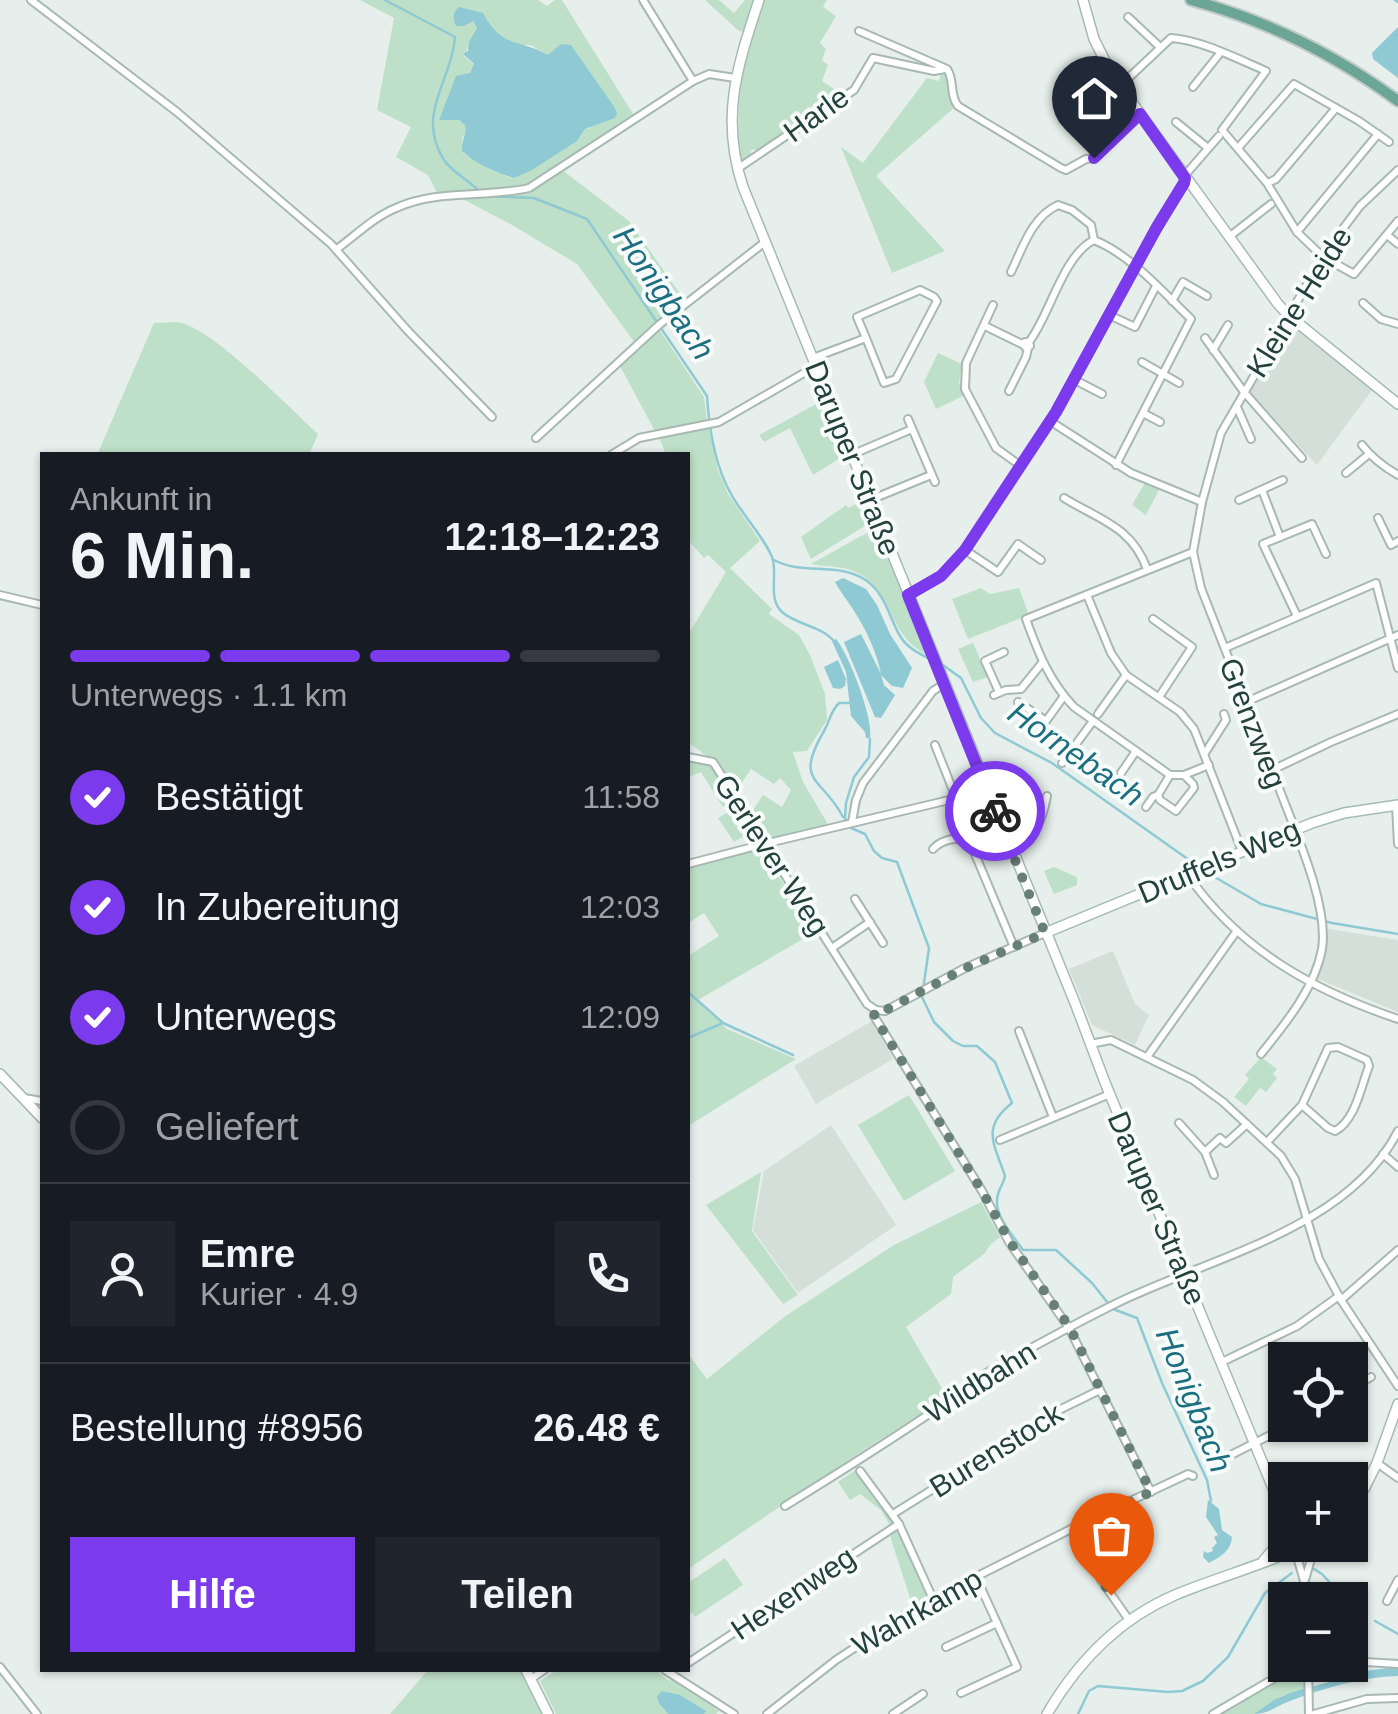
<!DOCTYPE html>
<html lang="de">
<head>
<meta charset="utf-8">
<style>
  body { margin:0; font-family:Arial,sans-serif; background:#20242c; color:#f1f3f6; height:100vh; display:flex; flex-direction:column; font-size:38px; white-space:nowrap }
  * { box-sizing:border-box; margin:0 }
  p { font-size:32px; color:#9ea1a6 }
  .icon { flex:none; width:55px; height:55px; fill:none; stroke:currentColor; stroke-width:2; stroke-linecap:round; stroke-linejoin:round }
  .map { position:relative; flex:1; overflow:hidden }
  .drawer { position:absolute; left:40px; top:452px; width:650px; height:1220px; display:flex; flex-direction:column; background:#171b24; border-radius:0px; box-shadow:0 2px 8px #0004 }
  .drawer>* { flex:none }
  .controls { position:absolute; left:1268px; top:1342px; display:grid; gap:20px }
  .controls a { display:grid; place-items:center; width:100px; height:100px; border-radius:0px; background:#171b24; box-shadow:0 2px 8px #0004; font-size:50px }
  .pin { position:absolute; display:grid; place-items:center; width:85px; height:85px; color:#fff; margin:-102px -42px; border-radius:50% 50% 50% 0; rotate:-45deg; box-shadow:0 0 10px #0007 }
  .pin .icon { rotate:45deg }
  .courier { position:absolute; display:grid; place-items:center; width:100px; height:100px; margin:-50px; border:8px solid #7c3aed; border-radius:50%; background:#fff; color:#222; box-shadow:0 2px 12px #0007 }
  .head em { font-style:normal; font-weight:700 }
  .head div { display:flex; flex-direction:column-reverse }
  .head { display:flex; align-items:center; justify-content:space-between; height:170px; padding:0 30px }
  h1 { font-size:65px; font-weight:700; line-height:75px }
  .bar { display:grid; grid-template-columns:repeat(4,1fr); gap:15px 10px; align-content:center; height:120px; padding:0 30px }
  .bar i { height:12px; border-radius:8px; background:#363941 }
  .bar .active { background:#7c3aed }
  .bar p { grid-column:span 4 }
  .line { display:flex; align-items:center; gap:25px; padding:0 30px; border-top:2px solid #363941 }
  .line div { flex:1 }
  .round { display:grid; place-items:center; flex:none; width:105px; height:105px; border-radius:0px; background:#20242c }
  ol { padding:0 30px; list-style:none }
  li { display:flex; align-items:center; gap:30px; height:110px }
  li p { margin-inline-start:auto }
  li .icon { padding:10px; border-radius:50%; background:#7c3aed; color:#fff; stroke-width:4 }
  li:last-child { color:#9ea1a6 }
  li i { width:55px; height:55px; border:5px solid #363941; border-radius:50% }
  .primary-button { display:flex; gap:20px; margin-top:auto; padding:20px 30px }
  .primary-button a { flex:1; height:115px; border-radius:0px; background:#7c3aed; color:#fff; font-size:40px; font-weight:700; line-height:115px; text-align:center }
  .primary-button a+a { background:#20242c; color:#f1f3f6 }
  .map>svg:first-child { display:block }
  .built { fill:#d4dfda }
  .green { fill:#bfe0c8; fill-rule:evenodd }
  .water { fill:#8ec9d4 }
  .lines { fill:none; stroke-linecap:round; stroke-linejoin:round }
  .stream { stroke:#8ec9d4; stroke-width:2.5 }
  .street-casing { stroke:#a8b8b2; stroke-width:10 }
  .secondary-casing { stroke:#a4bbb3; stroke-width:12 }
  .primary-casing { stroke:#c2cac8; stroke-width:14 }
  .street { stroke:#fff; stroke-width:6 }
  .secondary { stroke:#fff; stroke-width:9 }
  .primary { stroke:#6aa596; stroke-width:10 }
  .done { stroke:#687f78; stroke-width:10; stroke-dasharray:0 18 }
  .route { stroke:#7c3aed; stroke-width:12 }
  .labels { text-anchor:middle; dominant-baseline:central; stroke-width:8; stroke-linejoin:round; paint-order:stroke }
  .street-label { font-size:30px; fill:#24423a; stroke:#f7fbf9 }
  .water-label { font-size:32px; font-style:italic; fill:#1c6f80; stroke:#f7fbf9 }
</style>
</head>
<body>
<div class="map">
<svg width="1398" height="1714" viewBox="0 0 1398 1714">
  <rect width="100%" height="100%" fill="#e6efeb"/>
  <!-- built -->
  <g class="built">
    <polygon points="1287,321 1372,390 1317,465 1248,391"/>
    <polygon points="1329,929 1398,940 1398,1012 1318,979 1326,945 1327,930"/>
    <polygon points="1113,951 1135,1004 1149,1015 1135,1045 1092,1025 1069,969"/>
    <polygon points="872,1021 893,1059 816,1104 794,1066"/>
    <polygon points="831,1125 896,1225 798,1293 753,1230 764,1171"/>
  </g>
  <!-- green -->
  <g class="green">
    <path d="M360,0h178l9,6 8,-6h7l73,117 -105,69 -18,4 -30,-1 -45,4 -9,-18 -32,-18 15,-30 -34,-17 17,-92zM482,13l11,19 23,13h15l17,11 43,72 -6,1 -5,8 -69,41 -20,-8 -28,-17 -1,-14 4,-8 -1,-6 -6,-5h-20l9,-21 22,-26 4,-8 -10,-9 13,-28 -4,-7z"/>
    <polygon points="705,0 719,0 734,13 745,0 755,0 745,32 739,31"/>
    <path d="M765,0h62l-4,7 13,9 -16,27 6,6 -4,11 6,5 -6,16 17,11 -12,7v7l-66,46h-4l-3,-3 -4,2 3,6 -11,8c-10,-66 3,-104 23,-165z"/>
    <path d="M946,71c7,10 3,24 9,36l-79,69 69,75 -53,22 -51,-126 22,16 64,-85 12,3 2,-9z"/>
    <polygon points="562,170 629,221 685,301 635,343 577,264 512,225 459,197 515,195 530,191"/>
    <path d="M178,322c35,6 110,85 140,112l-9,21h-212l57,-132z"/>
    <polygon points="659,329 704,397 707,421 656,433 620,366"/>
    <polygon points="938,353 962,364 959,382 963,396 936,409 924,382"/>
    <polygon points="822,401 845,455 813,475 790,428 764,442 759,435"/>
    <polygon points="708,426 718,470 728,494 760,541 730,568 772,609 769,614 799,635 810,655 825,694 827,720 807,751 793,752 803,782 829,826 765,842 744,808 745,806 753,810 763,795 782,807 791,790 780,778 774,784 751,769 735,793 713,761 688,742 688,635 726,572 708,555 704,558 688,540 688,455 666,455 659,437"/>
    <polygon points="1146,481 1160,488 1146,515 1132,505"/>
    <polygon points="862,496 873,521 811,559 801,537 846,505 848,508 859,503 858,498"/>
    <path d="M877,529l52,127c-43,-21 -32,-61 -71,-83 -13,-7 -32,-6 -47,-9l48,-27z"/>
    <polygon points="981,588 990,594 1019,588 1029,615 968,639 952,599"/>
    <polygon points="973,643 988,677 973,682 958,649"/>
    <polygon points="688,759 712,764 734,801 723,807 701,772 688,777"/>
    <polygon points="731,810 746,835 734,842 718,818"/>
    <polygon points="760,848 815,932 698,1000 727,1029 796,1059 688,1126 688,956 719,936 704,913 688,923 688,875 691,867"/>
    <polygon points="1054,867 1077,877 1077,885 1054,894 1044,871"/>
    <polygon points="1261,1057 1277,1069 1273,1074 1277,1078 1266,1092 1260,1088 1246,1106 1234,1097 1249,1079 1245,1075"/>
    <polygon points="909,1095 955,1171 904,1201 858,1125"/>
    <polygon points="761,1172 752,1231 798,1295 783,1304 706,1205"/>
    <polygon points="981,1202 1000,1237 991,1244 984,1254 953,1277 951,1294 906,1327 947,1397 856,1455 688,1569 688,1354 707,1379 784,1317 894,1245"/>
    <polygon points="857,1469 890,1513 930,1599 913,1607 888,1530 891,1527 881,1510 860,1494 850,1500 838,1482"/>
    <polygon points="725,1558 743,1585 695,1617 692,1612 688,1615 688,1583"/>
    <polygon points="1303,1665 1304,1691 1282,1696 1254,1714 1218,1714"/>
    <polygon points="428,1670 520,1670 542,1714 390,1714"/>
    <polygon points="557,1670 656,1670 669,1681 674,1679 718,1706 714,1708 719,1711 716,1714 704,1714 705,1711 680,1695 658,1702 668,1714 556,1714 540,1681"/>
  </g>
  <!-- water -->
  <g class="water">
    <path d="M459,7l24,6c19,36 35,25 65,42l13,-11 10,1 42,60 4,8 -2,5 -30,11 -8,12 -45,29 -18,8c-18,-5 -38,-14 -52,-27 -1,-10 5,-17 3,-26l-6,-5h-20l17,-44 14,-3 4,-9 -11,-10 5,-3 1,-9 8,-14 -4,-7 -9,5h-8c-3,-7 -4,-14 3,-19z"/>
    <polygon points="1398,27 1398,78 1373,59 1372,53"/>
    <path d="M843,578l23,11 11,16 13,29 22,34 -9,20 -11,-2 -11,-11 3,10 11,10 -14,23 -6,-1 -31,-75 17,-8 20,40c-4,-21 -15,-45 -27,-63 -6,-10 -13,-18 -19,-29z"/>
    <path d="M836,639c13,15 38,81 34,99h-4l-1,-6 -14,-16 -5,-44 -14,-31z"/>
    <polygon points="838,660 846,679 845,686 840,689 833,688 824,667"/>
    <path d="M1208,1500l11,9 3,21 10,7c-1,14 -12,20 -23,26l-6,-6 1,-6 3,2 6,-2 -1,-3 5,-5 -3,-6 4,-2 -12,-18z"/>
    <path d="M1398,1667v9c-36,1 -75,12 -108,25 -14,5 -21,13 -36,13l20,-14 16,-7 81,-23z"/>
    <polygon points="662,1691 680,1695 706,1711 704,1714 668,1714 658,1702 657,1696"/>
  </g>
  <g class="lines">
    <!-- stream -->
    <g class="stream">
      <path d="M385,0l70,37c-3,44 -40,77 -11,123 9,13 25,20 36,32"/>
      <polyline points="1395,0 1398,2"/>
      <path d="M487,196l47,2 53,21 120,177c2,32 8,70 24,98 10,19 37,48 42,66 4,17 -5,39 9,52 16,14 42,14 53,31"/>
      <path d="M774,560c29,16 65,1 93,21 19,14 22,36 33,55 7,12 20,18 32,24"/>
      <polyline points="943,665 961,678 981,718 995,733 1052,763 1199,867"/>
      <path d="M870,739l-1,18 -15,20 -8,26 -1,16 6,9 14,6 9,17 8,7 15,4 32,86 -7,49 12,25 19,19 10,5h14l18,16 17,41c-32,25 -17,42 -7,73 -1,6 -4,10 -6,15 -9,21 13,43 24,59h33l36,33 16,20"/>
      <path d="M843,817c-21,-41 -50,-33 -19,-86 6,-10 6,-19 15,-28h12"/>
      <polyline points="1206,872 1261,904 1332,923 1398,934"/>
      <polyline points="688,992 722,1022"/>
      <polyline points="688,1038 723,1023 793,1055"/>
      <polyline points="1113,1309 1137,1318 1162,1383 1207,1480 1211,1501"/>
      <polyline points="1314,1569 1322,1574 1346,1600"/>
      <polyline points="1350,1604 1357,1611"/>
      <polyline points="1375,1621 1398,1634"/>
      <polyline points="1078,1714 1089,1691 1098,1686 1168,1692 1182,1691 1203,1681 1228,1657 1265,1593 1292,1573"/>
    </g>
    <defs>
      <g id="street">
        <polyline points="31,0 177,112 331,244 408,331 492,417"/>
        <polyline points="643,0 693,81"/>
        <polyline points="1128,17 1160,47"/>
        <path d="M859,31l88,38c8,11 2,26 11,37l103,62 5,2 20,-11 8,-1 45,-44"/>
        <path d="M1120,86l51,-48c30,2 67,21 95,33l-44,59 45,53 30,49 26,25 31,17 44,-53"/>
        <polyline points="1193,87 1221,52"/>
        <polyline points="1176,122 1208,148"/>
        <polyline points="1238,148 1294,84 1359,121 1389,142"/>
        <polyline points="737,169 854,90 873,58 934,71 945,69"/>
        <polyline points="1268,183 1276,179 1336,108"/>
        <polyline points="1297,232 1378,134"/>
        <polyline points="1387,235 1398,244"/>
        <polyline points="1229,237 1271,204"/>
        <path d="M337,249c19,-14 37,-32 59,-41 41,-19 90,-10 133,-20l164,-107 16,-7 26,4"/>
        <path d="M1011,272c12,-25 21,-55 47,-67l14,5 19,15 3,15c37,15 68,51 97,79l-75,146"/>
        <polyline points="1172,301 1183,282 1207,296"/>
        <polyline points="1363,303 1381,319 1398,324"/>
        <polyline points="993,305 966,363 965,389 996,448 1021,466"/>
        <polyline points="1109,315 1135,327 1156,286"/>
        <polyline points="985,326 1024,345"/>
        <polyline points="1205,338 1244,392 1302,458"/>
        <path d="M1029,342l1,4 -5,1v-5h4c21,-27 34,-87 65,-102"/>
        <polyline points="1213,350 1228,325"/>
        <polyline points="813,358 866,338 884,383 896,379 937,301 934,297 920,290 857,317 866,338"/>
        <polyline points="1142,362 1179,383"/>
        <polyline points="1073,379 1102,394"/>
        <polyline points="1009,391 1026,357 1028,348"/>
        <polyline points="1237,407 1251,439"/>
        <polyline points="1143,413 1160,422"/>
        <polyline points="908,419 935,482"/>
        <polyline points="1050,421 1131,473 1202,502"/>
        <polyline points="536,438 660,324 765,242"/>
        <path d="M1362,445c10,13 22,22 36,30"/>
        <polyline points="611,455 639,438 719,422 816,366"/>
        <polyline points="851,455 912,429"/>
        <polyline points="1346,473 1369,454"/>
        <polyline points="1262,490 1280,537"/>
        <path d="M1064,498c36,22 68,29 83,71"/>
        <polyline points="870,500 931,475"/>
        <polyline points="1239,500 1283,480"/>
        <polyline points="1378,518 1391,545 1398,541"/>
        <polyline points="965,550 998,572 1018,544 1041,560"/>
        <path d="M1193,552l-167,67c12,33 23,62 48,88l96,68h14l25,-10"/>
        <polyline points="0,595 42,605"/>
        <polyline points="908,595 941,576 965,550 1056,412 1135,267 1184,183 1186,174 1219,136"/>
        <polyline points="1087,595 1111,653 1126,675 1180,712 1194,729 1242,851"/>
        <polyline points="1297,616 1263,544 1312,524 1326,554"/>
        <polyline points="1153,619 1192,647 1159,697"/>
        <polyline points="1225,648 1376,583 1398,668"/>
        <polyline points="999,692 985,661 1004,652"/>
        <polyline points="994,695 1006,690 1021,689 1042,663"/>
        <polyline points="1018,702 1046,721 1064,696"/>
        <polyline points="1246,702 1398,635"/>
        <polyline points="1098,714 1126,675"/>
        <polyline points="935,745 956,798"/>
        <polyline points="1205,753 1226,720 1224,714"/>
        <polyline points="688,757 713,762 867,1004 876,1010 874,1016 982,1191 1009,1242 1069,1328 1151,1492"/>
        <polyline points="1062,763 1093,721"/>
        <polyline points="1272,770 1331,742 1398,714"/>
        <polyline points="1121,773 1136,751"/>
        <polyline points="1170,775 1158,795 1160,800 1176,811 1194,788 1193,784 1184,775"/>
        <polyline points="1396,805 1398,844"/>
        <polyline points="1146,807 1153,797 1158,795"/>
        <polyline points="852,822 856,800 863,783 933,691 944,684"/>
        <path d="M1011,845c25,-13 31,-21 36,-49"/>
        <path d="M933,849c8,-9 26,-14 37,-7l44,105"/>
        <polyline points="688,864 764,844 966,796"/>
        <path d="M1187,874c53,76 125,116 211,145"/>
        <polyline points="855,899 883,943"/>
        <polyline points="832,948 870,922"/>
        <polyline points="876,1010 885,1011 965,968 1045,933"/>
        <polyline points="1019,1031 1053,1117"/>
        <polyline points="1090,1044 1111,1040 1193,1080 1223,1102 1281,1156 1295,1179 1319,1259 1341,1300 1398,1386"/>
        <path d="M1261,1054c24,-30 54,-66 61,-105 7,-44 -27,-118 -43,-161 -25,-67 -52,-133 -78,-200l-8,-36 9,-50 19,-69 106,-183 33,-44 38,-36"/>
        <polyline points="1147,1057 1236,932"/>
        <polyline points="24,1098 42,1101"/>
        <polyline points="1179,1123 1205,1152 1214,1175"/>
        <polyline points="1000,1140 1110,1094"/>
        <path d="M1267,1142l35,-37 26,23 7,3c20,-10 26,-44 34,-65l-2,-6 -29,-13 -10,1 -26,57"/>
        <polyline points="1205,1152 1220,1138 1226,1143 1247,1124"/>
        <polyline points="1383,1154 1398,1167"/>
        <polyline points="1341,1300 1398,1250"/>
        <polyline points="1222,1362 1297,1326 1339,1296"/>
        <polyline points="1350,1389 1371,1377"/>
        <polyline points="1219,1461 1290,1425"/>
        <polyline points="1377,1463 1398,1478"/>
        <polyline points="860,1471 899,1524 933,1599"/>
        <path d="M785,1506c47,-29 95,-59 141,-90 25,-17 49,-38 76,-52 38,-21 76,-42 115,-61 92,-45 231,-74 281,-172"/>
        <polyline points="893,1514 1063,1408 1100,1390"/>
        <polyline points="1077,1526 1101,1580 1129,1620"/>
        <polyline points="1295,1550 1304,1581 1305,1600"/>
        <polyline points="1305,1580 1315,1545"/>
        <polyline points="1387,1601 1398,1580"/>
        <polyline points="946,1647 997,1623"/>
        <polyline points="1350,1661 1398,1664"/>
        <polyline points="688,1663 899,1524"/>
        <polyline points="1308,1665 1309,1714"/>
        <polyline points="0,1667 37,1714"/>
        <polyline points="665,1670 734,1714"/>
        <polyline points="531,1679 544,1670"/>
        <polyline points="961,1693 1017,1667 976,1577"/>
        <polyline points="767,1714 836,1660 920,1605 1077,1526 1188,1474 1193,1476"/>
        <polyline points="893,1714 923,1694"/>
        <polyline points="1213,1714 1297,1665"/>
        <polyline points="1314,1714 1367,1699 1398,1698"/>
      </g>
      <g id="secondary">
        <path d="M759,0c-22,67 -39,118 -16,187l332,816 31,82 179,432"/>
        <polyline points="1083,0 1094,39 1112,75 1278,304 1288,315 1398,404"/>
        <polyline points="1045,933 1312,823 1344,813 1398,805"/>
        <polyline points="0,1074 42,1118"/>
        <polyline points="1350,1507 1364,1489 1377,1463 1398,1404"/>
        <polyline points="1264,1560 1280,1541 1284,1514"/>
        <polyline points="526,1670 548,1714"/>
        <path d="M1047,1714c31,-53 72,-95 128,-119 43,-18 89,-30 131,-50"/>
      </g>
      <path id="primary" d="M1191,0c74,20 145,55 207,101"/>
    </defs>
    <!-- street casing -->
    <use href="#street" class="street-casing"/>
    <!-- secondary casing -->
    <use href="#secondary" class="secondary-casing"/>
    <!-- primary casing -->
    <use href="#primary" class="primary-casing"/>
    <!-- street -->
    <use href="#street" class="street"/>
    <!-- secondary -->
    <use href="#secondary" class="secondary"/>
    <!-- primary -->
    <use href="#primary" class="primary"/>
  </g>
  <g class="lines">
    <!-- done -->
    <polyline class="done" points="995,811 1045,933 966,968 884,1011 876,1010 874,1016 982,1191 1010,1242 1070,1328 1151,1492 1077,1526 1095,1570 1111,1595"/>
    <!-- route -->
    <polyline class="route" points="995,811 908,595 941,576 965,550 1056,412 1157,227 1184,183 1185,178 1140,114 1094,158"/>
  </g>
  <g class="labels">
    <!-- street labels -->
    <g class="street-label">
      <text transform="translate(816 114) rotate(-36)">Harle</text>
      <text transform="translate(1299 302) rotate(-58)">Kleine Heide</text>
      <text transform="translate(853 458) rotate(68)">Daruper Straße</text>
      <text transform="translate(1253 723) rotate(69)">Grenzweg</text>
      <text transform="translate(772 855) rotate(57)">Gerlever Weg</text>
      <text transform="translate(1219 861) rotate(-23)">Druffels Weg</text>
      <text transform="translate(1157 1208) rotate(67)">Daruper Straße</text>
      <text transform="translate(980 1382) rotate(-32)">Wildbahn</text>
      <text transform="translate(996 1450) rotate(-32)">Burenstock</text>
      <text transform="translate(793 1593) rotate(-34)">Hexenweg</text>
      <text transform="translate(917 1612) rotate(-30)">Wahrkamp</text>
    </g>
    <!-- water labels -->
    <g class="water-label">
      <text transform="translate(664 293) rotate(56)">Honigbach</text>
      <text transform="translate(1076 754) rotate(35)">Hornebach</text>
      <text transform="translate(1194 1400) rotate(68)">Honigbach</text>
    </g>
  </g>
</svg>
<div class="controls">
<a><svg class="icon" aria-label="locate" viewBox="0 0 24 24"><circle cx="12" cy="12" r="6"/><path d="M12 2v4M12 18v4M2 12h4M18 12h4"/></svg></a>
<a>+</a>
<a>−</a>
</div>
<div class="pin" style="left:1111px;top:1595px;background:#ea580c"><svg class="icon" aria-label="bag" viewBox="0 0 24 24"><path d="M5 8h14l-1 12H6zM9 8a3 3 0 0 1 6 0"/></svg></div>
<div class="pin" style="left:1094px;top:158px;background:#1f2937"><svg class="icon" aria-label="home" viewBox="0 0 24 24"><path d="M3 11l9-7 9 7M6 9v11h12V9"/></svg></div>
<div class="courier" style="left:995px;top:811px"><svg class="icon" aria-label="bike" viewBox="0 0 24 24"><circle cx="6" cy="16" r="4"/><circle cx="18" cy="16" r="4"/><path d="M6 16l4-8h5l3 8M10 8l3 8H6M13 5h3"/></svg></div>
<section class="drawer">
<div class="head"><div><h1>6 Min.</h1><p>Ankunft in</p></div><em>12:18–12:23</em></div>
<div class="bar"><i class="active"></i><i class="active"></i><i class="active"></i><i></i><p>Unterwegs · 1.1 km</p></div>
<ol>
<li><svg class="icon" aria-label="check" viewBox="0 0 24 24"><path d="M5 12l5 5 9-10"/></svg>Bestätigt<p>11:58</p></li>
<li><svg class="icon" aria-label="check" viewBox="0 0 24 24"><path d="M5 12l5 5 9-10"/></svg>In Zubereitung<p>12:03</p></li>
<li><svg class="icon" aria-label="check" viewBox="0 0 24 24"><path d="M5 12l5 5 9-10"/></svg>Unterwegs<p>12:09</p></li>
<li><i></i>Geliefert</li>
</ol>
<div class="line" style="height:180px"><a class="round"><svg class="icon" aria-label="person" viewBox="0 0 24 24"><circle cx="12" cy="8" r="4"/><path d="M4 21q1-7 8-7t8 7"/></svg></a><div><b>Emre</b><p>Kurier · 4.9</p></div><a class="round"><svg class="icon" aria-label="phone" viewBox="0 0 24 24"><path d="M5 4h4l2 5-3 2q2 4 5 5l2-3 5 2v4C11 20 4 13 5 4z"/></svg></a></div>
<div class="line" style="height:130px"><div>Bestellung #8956</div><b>26.48 €</b></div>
<div class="primary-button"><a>Hilfe</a><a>Teilen</a></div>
</section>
</div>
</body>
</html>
